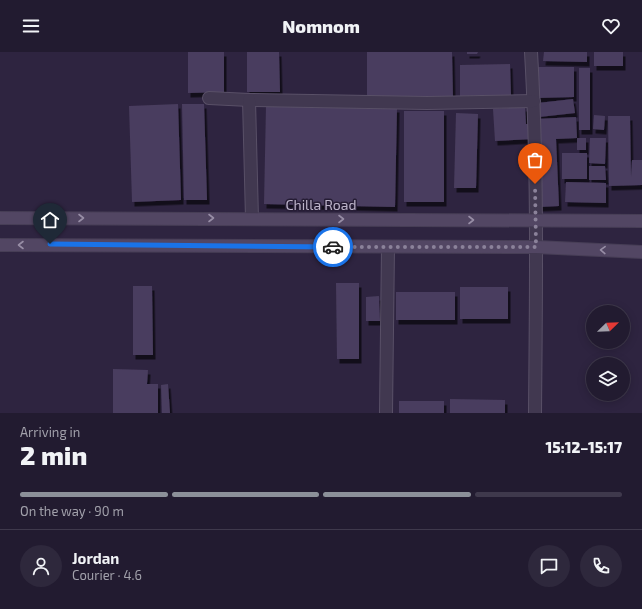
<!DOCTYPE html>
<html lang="en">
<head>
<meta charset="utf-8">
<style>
  body { margin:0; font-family:"Exo 2",sans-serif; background:#2e283c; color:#f1f3f6; height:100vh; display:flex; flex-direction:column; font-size:15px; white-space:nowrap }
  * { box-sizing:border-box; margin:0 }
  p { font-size:13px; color:#a2a1ab }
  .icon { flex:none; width:22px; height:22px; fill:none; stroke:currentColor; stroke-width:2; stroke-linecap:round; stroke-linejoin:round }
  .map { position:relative; height:361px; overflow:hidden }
  .sheet { display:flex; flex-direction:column; background:#221b30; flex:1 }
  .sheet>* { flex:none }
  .needle { width:26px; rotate:67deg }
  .controls { position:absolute; left:586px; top:253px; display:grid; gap:8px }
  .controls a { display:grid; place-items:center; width:44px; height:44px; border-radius:50%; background:#221b30; box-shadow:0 2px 10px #0003,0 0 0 1px #3f394c; font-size:20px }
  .pin { position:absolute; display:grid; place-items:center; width:34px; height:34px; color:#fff; margin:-41px -17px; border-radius:50% 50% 50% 0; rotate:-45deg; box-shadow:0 0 4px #0007 }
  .pin .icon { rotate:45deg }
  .courier { position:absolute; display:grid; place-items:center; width:40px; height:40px; margin:-20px; border:3px solid #1a73e8; border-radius:50%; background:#fff; color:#222; box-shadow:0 1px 5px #0007 }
  .overview em { font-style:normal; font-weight:800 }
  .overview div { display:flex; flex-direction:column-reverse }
  .overview { display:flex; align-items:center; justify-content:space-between; height:68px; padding:0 20px }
  h1 { font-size:26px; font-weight:800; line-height:30px }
  .bar { display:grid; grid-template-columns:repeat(4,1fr); gap:6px 4px; align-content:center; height:48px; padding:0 20px }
  .bar i { height:5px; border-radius:3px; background:#3f394c }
  .bar .selected { background:#8c9099 }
  .bar p { grid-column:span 4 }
  .line { display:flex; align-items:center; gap:10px; padding:0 20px; border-top:1px solid #3f394c }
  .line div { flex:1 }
  .round { display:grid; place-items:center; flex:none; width:42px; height:42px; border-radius:21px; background:#2e283c }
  header { display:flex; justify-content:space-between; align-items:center; height:52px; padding:0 20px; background:#221b30; font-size:18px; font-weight:800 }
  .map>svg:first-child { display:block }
  .building { fill:#493d5e; filter:url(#shadow) }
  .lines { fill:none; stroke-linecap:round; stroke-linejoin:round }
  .street-casing { stroke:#595067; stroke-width:14 }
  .secondary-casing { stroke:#473e56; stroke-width:14 }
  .street { stroke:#413850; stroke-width:12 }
  .secondary { stroke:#524663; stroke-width:12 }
  .oneway { stroke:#988ea6 }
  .done { stroke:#8b829a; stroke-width:4; stroke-dasharray:0 7.2 }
  .route { stroke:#1a73e8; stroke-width:5 }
  .labels { text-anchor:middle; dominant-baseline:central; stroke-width:3; stroke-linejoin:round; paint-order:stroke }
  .street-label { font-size:14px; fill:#bdb4ca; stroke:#261d35 }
</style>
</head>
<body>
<header><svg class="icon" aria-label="menu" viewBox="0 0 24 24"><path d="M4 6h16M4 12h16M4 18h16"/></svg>Nomnom<svg class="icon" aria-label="heart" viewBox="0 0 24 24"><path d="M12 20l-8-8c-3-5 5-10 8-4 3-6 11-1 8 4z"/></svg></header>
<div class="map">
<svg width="642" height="361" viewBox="0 0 642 361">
  <defs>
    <filter id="shadow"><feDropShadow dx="2.5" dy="4.5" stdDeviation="0" flood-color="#0009"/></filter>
  </defs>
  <rect width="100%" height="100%" fill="#2e2440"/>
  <!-- building -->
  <g class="building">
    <polygon points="188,0 224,0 224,40 188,41"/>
    <polygon points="247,0 279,0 280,40 247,40"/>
    <polygon points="367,0 452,0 453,47 367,48"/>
    <polygon points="467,0 478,0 477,2 467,2"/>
    <polygon points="544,0 587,0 587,10 543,9"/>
    <rect x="594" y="0" width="29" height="14"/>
    <polygon points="510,12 511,43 460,44 460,13"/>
    <polygon points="536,15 574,15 574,45 537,46"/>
    <rect x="579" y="16" width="11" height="62"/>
    <polygon points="573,47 575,61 539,65 538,51"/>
    <polygon points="178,52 181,148 132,150 129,54"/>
    <polygon points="182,52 204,52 207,148 184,148"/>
    <polygon points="266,54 397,56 395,155 264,152"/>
    <polygon points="525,55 526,72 532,72 533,87 495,89 493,57"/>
    <rect x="404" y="59" width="40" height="91"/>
    <polygon points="456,61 478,62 476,136 454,136"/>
    <polygon points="594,63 605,64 604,78 593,77"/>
    <polygon points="608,64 630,64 631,125 632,108 642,108 642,133 609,134"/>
    <polygon points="576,65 577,86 556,87 559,154 539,155 536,67"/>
    <rect x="577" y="86" width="9" height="12"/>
    <polygon points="590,86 606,86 605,112 589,111"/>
    <rect x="562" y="101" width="25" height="26"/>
    <polygon points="589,114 605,114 606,128 589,128"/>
    <polygon points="566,130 606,131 606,151 565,150"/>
    <polygon points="336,231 359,231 359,307 337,307"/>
    <polygon points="133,234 152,234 153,303 133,303"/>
    <rect x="460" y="235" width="48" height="32"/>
    <rect x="396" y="240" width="59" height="28"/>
    <polygon points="379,244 380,269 366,269 366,245"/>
    <polygon points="113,317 148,318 147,332 158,332 158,361 113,361"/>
    <polygon points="168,332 170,361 162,361 161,333"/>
    <polygon points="450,347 505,348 505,361 450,361"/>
    <rect x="399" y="349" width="45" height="12"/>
  </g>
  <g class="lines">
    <defs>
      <g id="street">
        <path d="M531,0c7,120 5,241 4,361"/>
        <polyline points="209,46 249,48 427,51 534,49"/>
        <polyline points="249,48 252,167"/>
        <polyline points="386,361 388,195"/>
      </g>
      <g id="secondary">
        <polyline points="0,166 642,169"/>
        <polyline points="0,193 536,195 642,200"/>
      </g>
    </defs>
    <!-- street casing -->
    <use href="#street" class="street-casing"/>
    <!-- secondary casing -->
    <use href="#secondary" class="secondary-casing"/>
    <!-- street -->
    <use href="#street" class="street"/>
    <!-- secondary -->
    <use href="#secondary" class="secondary"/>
  </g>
  <!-- one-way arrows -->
  <defs><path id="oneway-chevron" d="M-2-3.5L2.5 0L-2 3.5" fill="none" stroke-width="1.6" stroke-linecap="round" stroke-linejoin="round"/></defs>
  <g class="oneway">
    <use href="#oneway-chevron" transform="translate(81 166)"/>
    <use href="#oneway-chevron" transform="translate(211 166)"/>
    <use href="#oneway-chevron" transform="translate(341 167)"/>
    <use href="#oneway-chevron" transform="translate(471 168)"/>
    <use href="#oneway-chevron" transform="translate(21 193) rotate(180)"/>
    <use href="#oneway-chevron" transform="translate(603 198) rotate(-178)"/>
  </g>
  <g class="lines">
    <!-- done -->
    <polyline class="done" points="333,195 536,195 535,132"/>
    <!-- route -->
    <polyline class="route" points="50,192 333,195"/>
  </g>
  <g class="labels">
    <!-- street labels -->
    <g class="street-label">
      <text x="321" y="152">Chilla Road</text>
    </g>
  </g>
</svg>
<div class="controls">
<a><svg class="needle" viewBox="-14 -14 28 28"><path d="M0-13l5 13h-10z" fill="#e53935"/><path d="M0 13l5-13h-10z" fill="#a2a1ab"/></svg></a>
<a><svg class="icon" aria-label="layers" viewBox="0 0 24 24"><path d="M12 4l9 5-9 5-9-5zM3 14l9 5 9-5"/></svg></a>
</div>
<div class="pin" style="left:535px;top:132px;background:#ea580c"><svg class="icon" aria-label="bag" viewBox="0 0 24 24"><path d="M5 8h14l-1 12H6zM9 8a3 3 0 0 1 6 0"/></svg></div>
<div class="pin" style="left:50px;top:192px;background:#1f2937"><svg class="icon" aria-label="home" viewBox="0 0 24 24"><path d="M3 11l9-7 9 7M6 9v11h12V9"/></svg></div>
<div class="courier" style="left:333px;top:195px"><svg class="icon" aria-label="car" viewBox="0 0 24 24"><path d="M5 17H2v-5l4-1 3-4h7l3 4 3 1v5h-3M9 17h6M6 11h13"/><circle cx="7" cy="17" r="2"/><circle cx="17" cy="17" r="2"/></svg></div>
</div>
<section class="sheet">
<div class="overview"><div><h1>2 min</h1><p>Arriving in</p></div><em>15:12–15:17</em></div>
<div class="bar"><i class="selected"></i><i class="selected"></i><i class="selected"></i><i></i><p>On the way · 90 m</p></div>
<div class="line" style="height:72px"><a class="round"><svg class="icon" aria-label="person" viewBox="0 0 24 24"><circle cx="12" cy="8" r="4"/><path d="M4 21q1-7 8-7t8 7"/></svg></a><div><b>Jordan</b><p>Courier · 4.6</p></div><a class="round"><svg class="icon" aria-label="chat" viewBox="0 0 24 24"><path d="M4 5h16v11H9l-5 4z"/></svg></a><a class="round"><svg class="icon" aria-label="phone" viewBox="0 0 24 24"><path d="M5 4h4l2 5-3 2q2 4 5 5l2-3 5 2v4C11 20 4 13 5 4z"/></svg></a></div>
</section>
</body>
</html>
